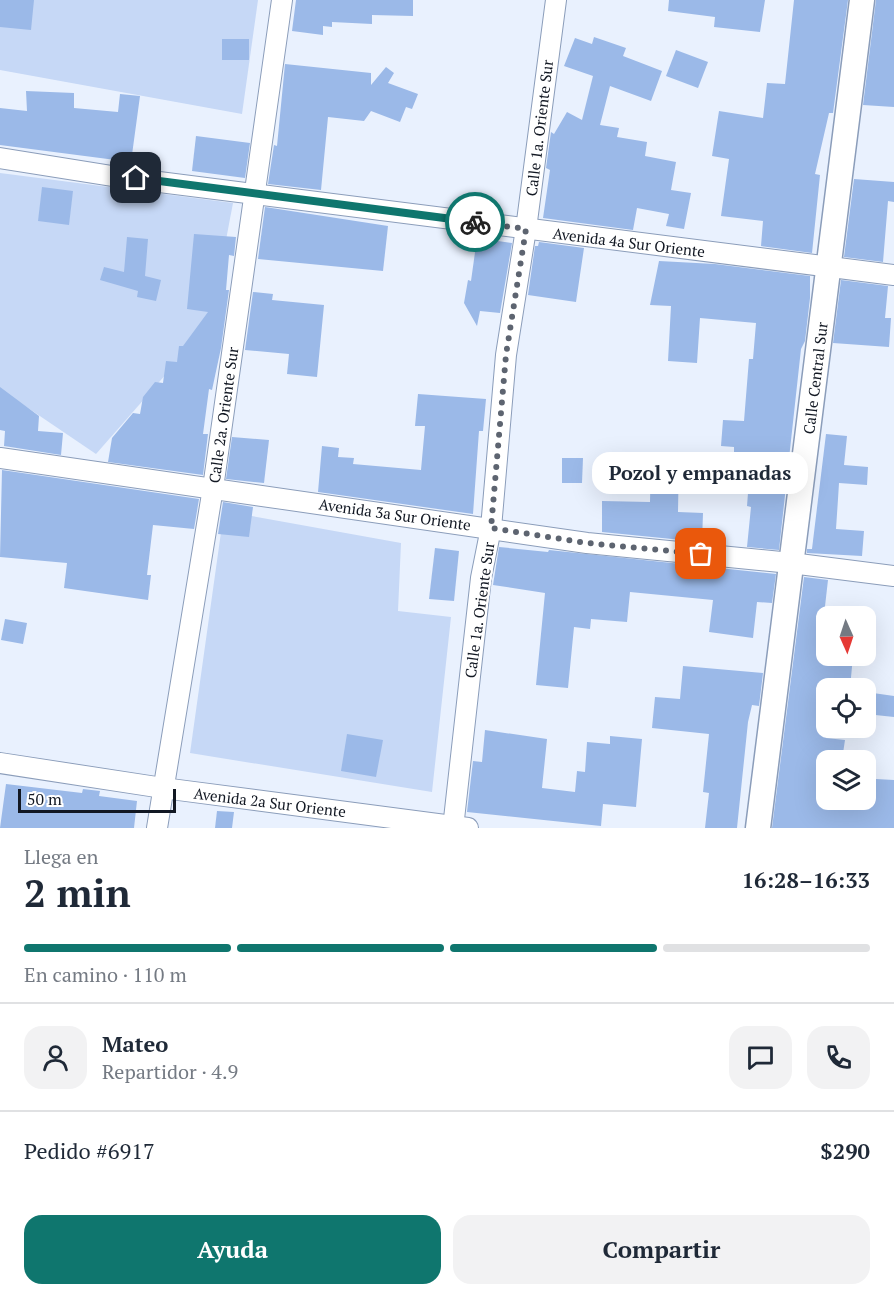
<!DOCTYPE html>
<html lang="es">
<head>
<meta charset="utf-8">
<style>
  body { margin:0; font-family:"PT Serif",serif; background:#f2f2f3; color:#1f2937; height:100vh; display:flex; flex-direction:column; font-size:22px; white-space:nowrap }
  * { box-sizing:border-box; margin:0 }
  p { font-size:20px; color:#747a83 }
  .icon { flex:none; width:33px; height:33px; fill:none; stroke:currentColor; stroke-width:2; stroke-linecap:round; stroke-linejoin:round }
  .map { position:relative; height:828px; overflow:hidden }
  .sheet { display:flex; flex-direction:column; background:#fff; flex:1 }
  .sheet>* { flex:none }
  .needle { width:39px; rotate:177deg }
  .controls { position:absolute; left:816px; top:606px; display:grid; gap:12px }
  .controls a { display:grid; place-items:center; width:60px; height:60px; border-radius:12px; background:#fff; box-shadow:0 6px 24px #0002; font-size:30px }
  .scale { position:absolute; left:18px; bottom:15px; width:158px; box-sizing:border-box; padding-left:6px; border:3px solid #121823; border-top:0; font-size:16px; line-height:21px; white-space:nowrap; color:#121823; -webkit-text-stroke:4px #fff; paint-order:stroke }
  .pin { position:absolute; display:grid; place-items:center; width:51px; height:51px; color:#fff; margin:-26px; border-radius:12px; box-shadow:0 3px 9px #0006 }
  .courier { position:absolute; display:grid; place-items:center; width:60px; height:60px; margin:-30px; border:4px solid #0f766e; border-radius:50%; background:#fff; color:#222; box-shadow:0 2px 8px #0007 }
  .bubble { position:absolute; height:42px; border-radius:18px; background:#fff; box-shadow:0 6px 24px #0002; font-size:20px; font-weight:700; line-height:42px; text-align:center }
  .head em { font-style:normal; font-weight:700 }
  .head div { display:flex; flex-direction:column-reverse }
  .head { display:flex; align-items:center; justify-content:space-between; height:102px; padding:0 24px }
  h1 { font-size:39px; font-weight:700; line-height:45px }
  .bar { display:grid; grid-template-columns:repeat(4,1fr); gap:9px 6px; align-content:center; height:72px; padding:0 24px }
  .bar i { height:8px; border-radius:4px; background:#e0e1e3 }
  .bar .current { background:#0f766e }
  .bar p { grid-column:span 4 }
  .line { display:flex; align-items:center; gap:15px; padding:0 24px; border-top:2px solid #e0e1e3 }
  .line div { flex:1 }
  .round { display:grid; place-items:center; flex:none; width:63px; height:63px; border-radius:18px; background:#f2f2f3 }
  .action { display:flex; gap:12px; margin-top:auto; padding:12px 24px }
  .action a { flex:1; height:69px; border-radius:18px; background:#0f766e; color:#fff; font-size:24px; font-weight:700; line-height:69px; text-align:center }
  .action a+a { background:#f2f2f3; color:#1f2937 }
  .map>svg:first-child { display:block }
  .green { fill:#c6d8f6 }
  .building { fill:#9bb9e8 }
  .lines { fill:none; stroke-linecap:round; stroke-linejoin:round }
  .minor-casing { stroke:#8b9dba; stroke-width:22 }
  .tertiary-casing { stroke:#8b9dba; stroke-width:27 }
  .minor { stroke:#fff; stroke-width:20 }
  .tertiary { stroke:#fff; stroke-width:24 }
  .done { stroke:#5d6470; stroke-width:6; stroke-dasharray:0 10.8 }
  .route { stroke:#0f766e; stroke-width:8 }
  .labels { text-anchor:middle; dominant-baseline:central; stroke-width:4.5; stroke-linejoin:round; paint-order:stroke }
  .street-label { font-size:15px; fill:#121823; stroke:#fff }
</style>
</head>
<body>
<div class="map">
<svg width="894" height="828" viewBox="0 0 894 828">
  <rect width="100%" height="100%" fill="#e9f1fe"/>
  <!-- green -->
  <g class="green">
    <polygon points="0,0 258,0 242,114 0,70"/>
    <polygon points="0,173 233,203 210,324 96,454 0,389"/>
    <polygon points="224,511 401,543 398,611 451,617 432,792 190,753"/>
  </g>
  <!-- building -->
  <g class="building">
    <polygon points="0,0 34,0 31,30 0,27"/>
    <polygon points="296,0 413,0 413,16 372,15 372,24 332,22 332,27 323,26 323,35 292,31"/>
    <polygon points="669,0 765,0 760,32 714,27 715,17 668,11"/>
    <polygon points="794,0 848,0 833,113 829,113 815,174 820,175 812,253 761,246 763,221 721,216 729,159 712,156 719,111 763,118 767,83 785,84"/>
    <polygon points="876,0 894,0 894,107 863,105"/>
    <polygon points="594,37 626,48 623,56 662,71 651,101 610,86 600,125 619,128 617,137 647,142 645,156 676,162 671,190 691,193 684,229 666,226 669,214 637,208 633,230 543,218 550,170 546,168 551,132 554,134 567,112 582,120 593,76 564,66 575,38 592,44"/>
    <rect x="222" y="39" width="27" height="21"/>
    <polygon points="676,50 708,62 698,88 666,76"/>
    <polygon points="285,64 371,73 371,85 386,67 394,73 388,83 418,94 412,109 406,107 400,122 371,111 364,121 328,117 321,190 268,184 274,145 277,146"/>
    <polygon points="26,91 74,93 74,108 118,112 120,94 140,96 131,162 0,145 0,108 27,111"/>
    <polygon points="196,136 250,143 245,178 192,171"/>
    <polygon points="854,179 894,182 894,202 888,201 883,262 844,257"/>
    <polygon points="42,187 73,191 69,225 38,221"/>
    <polygon points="265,207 388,226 383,271 258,259"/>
    <polygon points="194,234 236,237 234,256 229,255 226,290 229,290 221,348 212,390 209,389 203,434 208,434 203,475 108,462 112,438 133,413 140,414 143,397 155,382 163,383 166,361 177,362 179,346 183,346 208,312 187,309"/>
    <polygon points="127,237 148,239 145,276 161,280 156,301 137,297 138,291 100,280 104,267 124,272"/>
    <polygon points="477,238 512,243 500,313 480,311 477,326 464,303 468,280 471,281"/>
    <polygon points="539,242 584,248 576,302 528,295 535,246 538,246"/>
    <polygon points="659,261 715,264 810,276 810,298 805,341 801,349 779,550 747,547 751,507 747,506 751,454 734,453 734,447 721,446 723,420 744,421 749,359 753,359 756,323 700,318 697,363 668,361 671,306 650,305"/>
    <polygon points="841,280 888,286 885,318 891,318 889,347 833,343"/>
    <polygon points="253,292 273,294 272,300 324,305 317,377 287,374 289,354 245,350"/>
    <polygon points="0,387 39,416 38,431 63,433 61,455 4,446 5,431 0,430"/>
    <polygon points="418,394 486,399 483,431 479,431 473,514 318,492 322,446 339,448 338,457 354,458 353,464 421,470 425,426 415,426"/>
    <polygon points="826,434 847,436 844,465 868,467 867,485 839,483 838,499 836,529 864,531 862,556 807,553 807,549 812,549"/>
    <polygon points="232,437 269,440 264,483 226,479"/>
    <polygon points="651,452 679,453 678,512 703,513 702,542 602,532 602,501 650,502"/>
    <polygon points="562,458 583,458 582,483 562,483"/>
    <polygon points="2,470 199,499 194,529 153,525 147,575 151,575 148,600 64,588 67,563 0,557"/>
    <polygon points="223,502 253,507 249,537 218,534"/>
    <polygon points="499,547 548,552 549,550 776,574 772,603 757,602 753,638 709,632 713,600 630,592 627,622 591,619 590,629 574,627 568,688 536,685 545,593 493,585"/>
    <polygon points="435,548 459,551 454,601 429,599"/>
    <polygon points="804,577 828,580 824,615 827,616 824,639 826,639 826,656 853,656 850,688 826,688 826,738 845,740 842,760 826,760 826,800 874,802 876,779 894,780 894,828 772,828"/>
    <polygon points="5,619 27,623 23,644 1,640"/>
    <polygon points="683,666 763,673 759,706 752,705 748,722 737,828 705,828 709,793 703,792 709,734 652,728 655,697 680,699"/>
    <polygon points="866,692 894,696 894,717 866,714"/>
    <polygon points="485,730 547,739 542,788 575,792 577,771 585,772 587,742 610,744 610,736 642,739 636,807 603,804 601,826 467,812 473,761 482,762"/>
    <polygon points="347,734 383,740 376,777 341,771"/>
    <polygon points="6,784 82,793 83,789 100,791 99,796 137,801 134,828 0,828"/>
    <polygon points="217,811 234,812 232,828 215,828"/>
  </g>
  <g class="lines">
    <defs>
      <g id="minor">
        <polyline points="0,158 112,176 894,275"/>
        <polyline points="0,458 587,543 791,563 894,576"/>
        <polyline points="0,763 163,788 468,828"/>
        <polyline points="157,828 213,488 282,0"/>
        <polyline points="453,828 481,578 491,528 506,355 526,229 556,0"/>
      </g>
      <polyline id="tertiary" points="758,828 862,0"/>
    </defs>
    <!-- minor casing -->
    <use href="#minor" class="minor-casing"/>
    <!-- tertiary casing -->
    <use href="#tertiary" class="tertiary-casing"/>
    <!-- minor -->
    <use href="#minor" class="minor"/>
    <!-- tertiary -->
    <use href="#tertiary" class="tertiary"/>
  </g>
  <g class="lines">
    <!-- done -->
    <polyline class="done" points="475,222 526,229 506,355 491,528 587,543 701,554"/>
    <!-- route -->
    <polyline class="route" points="136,178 475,222"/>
  </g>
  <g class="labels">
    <!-- street labels -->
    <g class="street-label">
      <text transform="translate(539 128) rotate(-83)">Calle 1a. Oriente Sur</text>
      <text transform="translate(629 242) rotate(7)">Avenida 4a Sur Oriente</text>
      <text transform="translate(815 378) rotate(-83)">Calle Central Sur</text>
      <text transform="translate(223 415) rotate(-82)">Calle 2a. Oriente Sur</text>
      <text transform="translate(395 514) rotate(8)">Avenida 3a Sur Oriente</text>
      <text transform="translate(479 610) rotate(-82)">Calle 1a. Oriente Sur</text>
      <text transform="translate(270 802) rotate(7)">Avenida 2a Sur Oriente</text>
    </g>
  </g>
</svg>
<div class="controls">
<a><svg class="needle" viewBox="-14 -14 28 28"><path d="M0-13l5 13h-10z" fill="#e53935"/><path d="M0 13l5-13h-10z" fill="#747a83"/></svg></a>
<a><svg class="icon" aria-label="locate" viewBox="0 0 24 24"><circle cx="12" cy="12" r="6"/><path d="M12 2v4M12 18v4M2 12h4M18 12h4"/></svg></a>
<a><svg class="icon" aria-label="layers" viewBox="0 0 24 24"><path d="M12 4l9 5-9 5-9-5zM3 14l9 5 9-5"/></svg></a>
</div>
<div class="scale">50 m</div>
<div class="pin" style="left:701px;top:554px;background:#ea580c"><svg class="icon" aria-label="bag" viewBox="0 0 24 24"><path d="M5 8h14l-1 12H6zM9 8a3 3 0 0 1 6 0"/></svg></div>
<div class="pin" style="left:136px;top:178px;background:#1f2937"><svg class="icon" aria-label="home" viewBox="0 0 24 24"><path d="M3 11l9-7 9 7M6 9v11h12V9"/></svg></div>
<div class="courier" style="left:475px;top:222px"><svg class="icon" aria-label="bike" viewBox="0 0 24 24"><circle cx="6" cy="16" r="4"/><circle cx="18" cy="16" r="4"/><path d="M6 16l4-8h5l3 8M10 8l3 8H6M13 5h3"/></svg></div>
<div class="bubble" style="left:592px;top:452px;width:216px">Pozol y empanadas</div>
</div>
<section class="sheet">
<div class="head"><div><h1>2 min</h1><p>Llega en</p></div><em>16:28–16:33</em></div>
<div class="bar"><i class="current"></i><i class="current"></i><i class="current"></i><i></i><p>En camino · 110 m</p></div>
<div class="line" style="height:108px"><a class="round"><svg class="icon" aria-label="person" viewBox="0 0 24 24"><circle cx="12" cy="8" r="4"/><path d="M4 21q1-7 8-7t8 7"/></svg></a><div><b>Mateo</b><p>Repartidor · 4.9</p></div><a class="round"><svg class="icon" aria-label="chat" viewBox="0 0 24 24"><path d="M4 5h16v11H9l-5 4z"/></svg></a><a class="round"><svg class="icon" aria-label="phone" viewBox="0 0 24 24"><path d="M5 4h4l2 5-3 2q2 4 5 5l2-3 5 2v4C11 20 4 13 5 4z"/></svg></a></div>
<div class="line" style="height:78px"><div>Pedido #6917</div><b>$290</b></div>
<div class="action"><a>Ayuda</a><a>Compartir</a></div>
</section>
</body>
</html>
